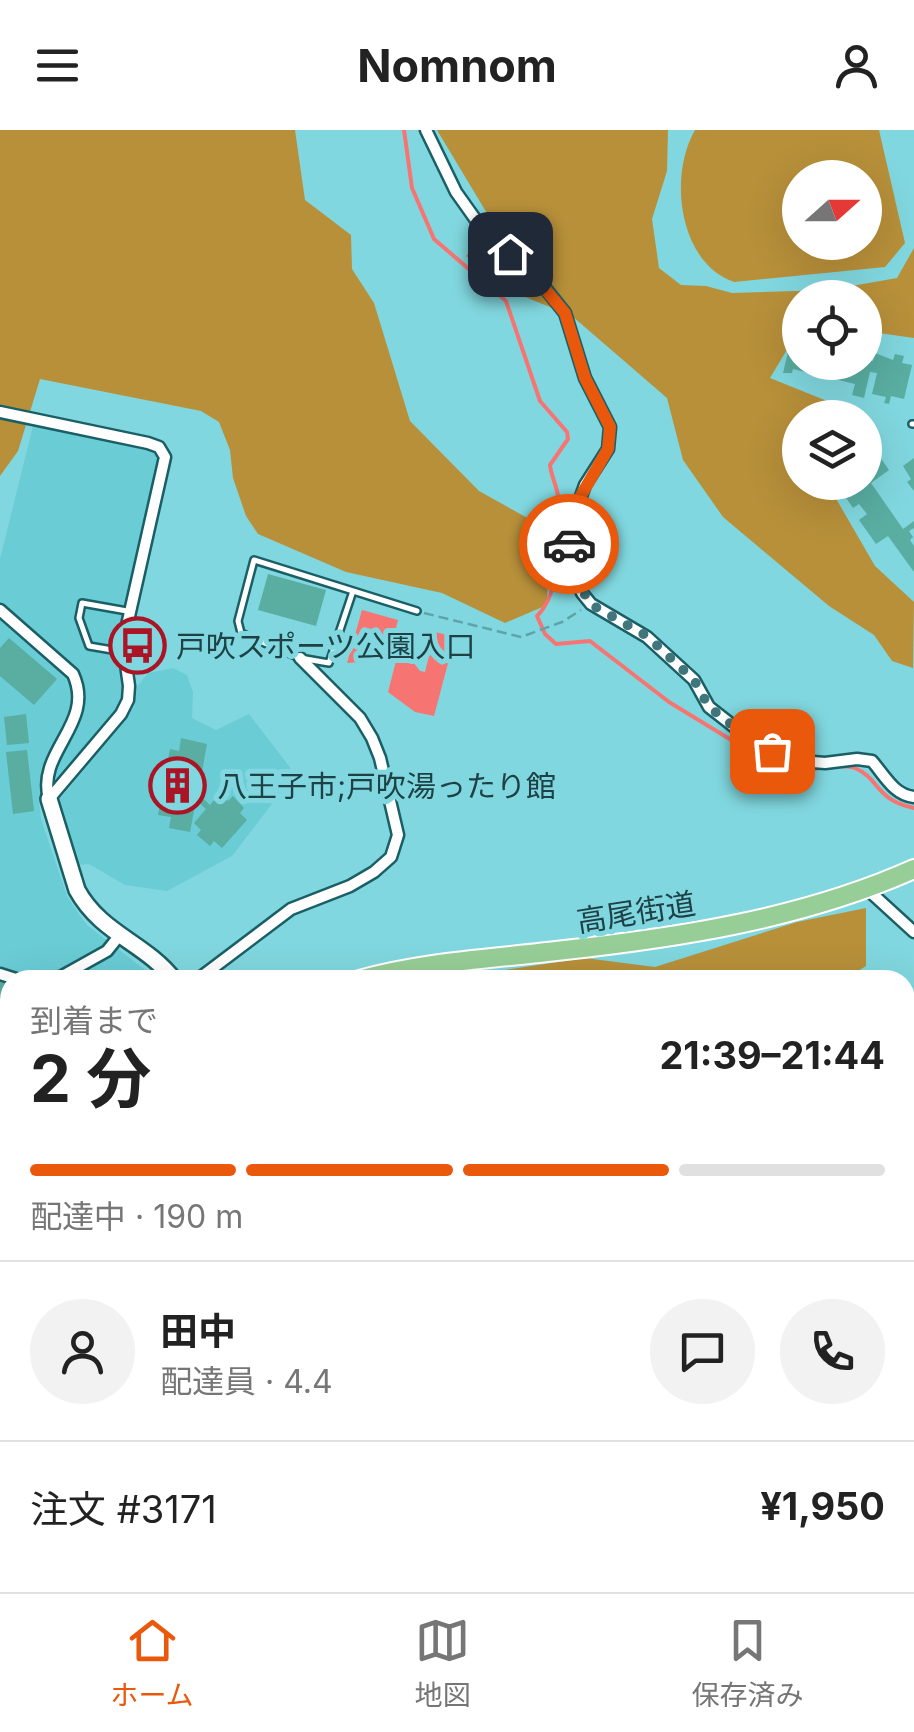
<!DOCTYPE html>
<html lang="ja">
<head>
<meta charset="utf-8">
<style>
  body { margin:0; font-family:Inter,"Noto Sans JP",sans-serif; background:#f2f2f2; color:#222; height:100vh; display:flex; flex-direction:column; font-size:38px; white-space:nowrap }
  * { box-sizing:border-box; margin:0 }
  p { font-size:32px; color:#767676 }
  .icon { flex:none; width:55px; height:55px; fill:none; stroke:currentColor; stroke-width:2; stroke-linecap:round; stroke-linejoin:round }
  .map { position:relative; flex:1; overflow:hidden }
  .drawer { position:absolute; left:0px; top:840px; width:915px; height:622px; display:flex; flex-direction:column; background:#fff; border-radius:30px 30px 0 0; box-shadow:0 10px 40px #0002 }
  .drawer>* { flex:none }
  .needle { width:65px; rotate:69deg }
  .buttons { position:absolute; left:782px; top:30px; display:grid; gap:20px }
  .buttons a { display:grid; place-items:center; width:100px; height:100px; border-radius:50%; background:#fff; box-shadow:0 10px 40px #0002; font-size:50px }
  .pin { position:absolute; display:grid; place-items:center; width:85px; height:85px; color:#fff; margin:-42px; border-radius:20px; box-shadow:0 5px 15px #0006 }
  .courier { position:absolute; display:grid; place-items:center; width:100px; height:100px; margin:-50px; border:8px solid #ea580c; border-radius:50%; background:#fff; color:#222; box-shadow:0 2px 12px #0007 }
  .summary em { font-style:normal; font-weight:700 }
  .summary div { display:flex; flex-direction:column-reverse }
  .summary { display:flex; align-items:center; justify-content:space-between; height:170px; padding:0 30px }
  h1 { font-size:65px; font-weight:700; line-height:75px }
  .bar { display:grid; grid-template-columns:repeat(4,1fr); gap:15px 10px; align-content:center; height:120px; padding:0 30px }
  .bar i { height:12px; border-radius:8px; background:#e0e0e0 }
  .bar .on { background:#ea580c }
  .bar p { grid-column:span 4 }
  .line { display:flex; align-items:center; gap:25px; padding:0 30px; border-top:2px solid #e0e0e0 }
  .line div { flex:1 }
  .round { display:grid; place-items:center; flex:none; width:105px; height:105px; border-radius:52px; background:#f2f2f2 }
  header { display:flex; justify-content:space-between; align-items:center; height:130px; padding:0 30px; background:#fff; font-size:45px; font-weight:700 }
  .menu { display:flex; justify-content:space-around; align-items:center; height:140px; border-top:2px solid #e0e0e0; background:#fff; font-size:28px; color:#767676 }
  .menu a { display:grid; justify-items:center; gap:5px }
  .menu .on { color:#ea580c }
  .map>svg:first-child { display:block }
  .built { fill:#6accd5 }
  .green { fill:#b8903a; fill-rule:evenodd }
  .water { fill:#f67572 }
  .lines { fill:none; stroke-linecap:round; stroke-linejoin:round }
  .stream { stroke:#f67572; stroke-width:4 }
  .building { fill:#59ada1 }
  .lane-casing { stroke:#1a5f65; stroke-width:10 }
  .street-casing { stroke:#1a5f65; stroke-width:15 }
  .secondary-casing { stroke:#1a5f65; stroke-width:20 }
  .primary-casing { stroke:#fff; stroke-width:22 }
  .path { stroke:#5ea3a9; stroke-width:2.5; stroke-dasharray:10 5; stroke-linecap:butt }
  .lane { stroke:#fff; stroke-width:5 }
  .street { stroke:#fff; stroke-width:10 }
  .secondary { stroke:#fff; stroke-width:15 }
  .primary { stroke:#97ce97; stroke-width:18 }
  .done { stroke:#40767b; stroke-width:10; stroke-dasharray:0 18 }
  .route { stroke:#ea580c; stroke-width:12 }
  .labels { text-anchor:middle; dominant-baseline:central; stroke-width:10; stroke-linejoin:round; paint-order:stroke }
  .poi-label { font-size:30px; fill:#1d4145; stroke:#81d7df; text-anchor:start }
  .street-label { font-size:30px; fill:#1d4145; stroke:#81d7df }
</style>
</head>
<body>
<header><svg class="icon" aria-label="menu" viewBox="0 0 24 24"><path d="M4 6h16M4 12h16M4 18h16"/></svg>Nomnom<svg class="icon" aria-label="person" viewBox="0 0 24 24"><circle cx="12" cy="8" r="4"/><path d="M4 21q1-7 8-7t8 7"/></svg></header>
<div class="map">
<svg width="914" height="1462" viewBox="0 0 914 1462">
  <rect width="100%" height="100%" fill="#81d7df"/>
  <!-- built -->
  <g class="built">
    <polygon points="33,296 138,315 155,324 159,332 117,514 124,558 122,570 119,578 39,671 41,689 67,766 78,783 87,795 158,850 10,850 10,987 0,992 0,429"/>
    <polygon points="173,538 187,545 193,562 192,588 216,600 249,584 295,644 232,726 167,761 125,755 89,734 79,735 58,671 124,592 134,576 137,557 148,543"/>
  </g>
  <!-- green -->
  <g class="green">
    <polygon points="0,0 295,0 305,70 351,105 352,139 374,173 410,291 479,361 549,400 547,475 505,493 442,463 346,442 258,404 246,386 233,348 230,320 219,292 201,281 40,249 18,321 0,346"/>
    <polygon points="437,0 668,0 667,41 652,89 659,138 681,155 706,156 732,163 829,160 897,148 914,118 914,208 865,201 865,168 800,168 800,198 770,248 837,275 835,287 800,288 800,352 827,353 875,436 914,472 913,538 892,531 874,505 829,476 723,387 683,330 667,268 572,186 513,162 466,126 494,95"/>
    <path d="M695,0h184l26,113 -20,24 -151,15c-55,-19 -66,-105 -39,-152zM800,48h65v64h-65z"/>
    <polygon points="866,778 866,836 844,850 439,850 585,828 655,837 797,792"/>
    <polygon points="905,997 914,1011 914,1230 905,1234"/>
    <polygon points="0,1033 10,1036 10,1452 905,1452 905,1348 914,1350 914,1462 0,1462"/>
  </g>
  <!-- water -->
  <g class="water">
    <polygon points="362,480 398,490 388,530 347,533"/>
    <polygon points="435,502 455,507 434,586 415,582 388,562 397,527 413,532 420,541 425,542"/>
  </g>
  <g class="lines">
    <!-- stream -->
    <path class="stream" d="M404,0l8,58 22,51 72,62 34,100 27,31 1,7 -18,26c1,11 7,21 8,32 3,33 4,95 -21,119l8,18 11,10 34,-3 79,61 113,69c20,2 59,-9 73,-3 25,11 20,32 59,40"/>
  </g>
  <!-- building -->
  <g class="building">
    <polygon points="790,213 800,215 800,232 865,232 865,229 873,231 875,223 893,230 895,224 904,226 902,233 912,235 904,269 891,266 889,274 884,273 886,267 872,264 877,243 870,242 864,268 852,265 855,254 793,239 792,243 783,243"/>
    <polygon points="875,320 889,340 871,353 903,399 914,391 914,398 909,401 913,407 910,410 914,416 914,442 888,406 876,414 859,390 867,384 859,374 853,378 835,352 865,352 865,328"/>
    <polygon points="914,328 914,361 907,352 911,349 903,336"/>
    <polygon points="268,444 326,460 316,496 258,480"/>
    <polygon points="9,508 57,549 34,575 0,546 0,518"/>
    <polygon points="26,584 29,613 7,615 4,587"/>
    <polygon points="181,608 207,614 198,664 210,675 220,663 228,671 233,666 244,678 240,683 247,690 222,718 214,711 210,716 197,705 201,700 194,693 206,679 196,670 190,702 169,698 171,687 158,685 161,668 154,666 157,648 164,649 170,619 179,621"/>
    <polygon points="27,620 34,681 13,684 6,622"/>
    <polygon points="0,847 10,850 10,872 0,869"/>
  </g>
  <g class="lines">
    <defs>
      <g id="lane">
        <polyline points="912,294 914,294"/>
        <polyline points="353,461 329,533 300,528 241,503 238,491 254,430 417,481"/>
        <polyline points="124,522 89,516 79,488 82,473 127,481"/>
        <polyline points="0,878 10,883"/>
        <polyline points="0,953 10,948"/>
        <polyline points="0,1233 10,1248"/>
        <polyline points="98,1462 114,1452"/>
      </g>
      <g id="street">
        <path d="M426,0l30,62 27,38 54,48 28,35 20,65 25,49 -2,22 -23,36 -15,43 1,41 11,24 9,11 56,33 47,43 15,27 32,25 31,19 29,10 24,2 32,-4 15,2c13,15 22,34 42,36"/>
        <polyline points="0,282 148,313 159,317 165,327 123,513 129,556 128,570 121,584 49,669"/>
        <path d="M0,480l73,64c23,50 -37,77 -24,125"/>
        <polyline points="867,759 914,802"/>
        <polyline points="0,844 19,850"/>
        <polyline points="55,850 107,821 119,806"/>
        <polyline points="197,850 291,779 350,756 374,742 391,727 398,705 380,628 372,608 360,588 300,528"/>
      </g>
      <path id="secondary" d="M49,669l28,91c24,44 69,53 97,90"/>
      <g id="primary">
        <path d="M359,850c63,-18 131,-21 197,-29 121,-13 246,-32 358,-82"/>
        <polyline points="0,1023 10,1017"/>
      </g>
    </defs>
    <!-- lane casing -->
    <use href="#lane" class="lane-casing"/>
    <!-- street casing -->
    <use href="#street" class="street-casing"/>
    <!-- secondary casing -->
    <use href="#secondary" class="secondary-casing"/>
    <!-- primary casing -->
    <use href="#primary" class="primary-casing"/>
    <!-- path -->
    <g class="path">
      <polyline points="424,483 521,507 562,492 581,480"/>
      <polyline points="905,1226 914,1215"/>
    </g>
    <!-- lane -->
    <use href="#lane" class="lane"/>
    <!-- street -->
    <use href="#street" class="street"/>
    <!-- secondary -->
    <use href="#secondary" class="secondary"/>
    <!-- primary -->
    <use href="#primary" class="primary"/>
  </g>
  <g class="lines">
    <!-- done -->
    <polyline class="done" points="569,414 571,438 590,474 647,506 694,550 709,577 741,602 772,621"/>
    <!-- route -->
    <polyline class="route" points="510,124 536,148 565,183 585,248 610,297 608,319 575,376 569,414"/>
  </g>
  <!-- icons -->
  <defs>
    <symbol id="bus-ring" viewBox="-11 -11 22 22"><circle r="9.5" fill="#81d7df" stroke="#aa1425" stroke-width="1.5"/><path d="M-5-6H5V4H4V6H2V4H-2V6H-4V4H-5ZM-3.5-4V0h7V-4ZM-3.5 1.2v1.5H-2V1.2ZM2 1.2v1.5H3.5V1.2Z" fill="#aa1425"/></symbol>
    <symbol id="building-ring" viewBox="-11 -11 22 22"><circle r="9.5" fill="#81d7df" stroke="#aa1425" stroke-width="1.5"/><path d="M-4-6H4V6H1V3H-1V6H-4ZM-2.5-4.3h1.7v1.8h-1.7ZM.8-4.3h1.7v1.8H.8ZM-2.5-1h1.7V.8h-1.7ZM.8-1h1.7V.8H.8Z" fill="#aa1425"/></symbol>
  </defs>
  <g fill-rule="evenodd">
    <use href="#bus-ring" x="106" y="484" width="63" height="63"/>
    <use href="#building-ring" x="146" y="624" width="63" height="63"/>
  </g>
  <g class="labels">
    <!-- poi labels -->
    <g class="poi-label">
      <text x="176" y="516">戸吹スポーツ公園入口</text>
      <text x="217" y="656">八王子市;戸吹湯ったり館</text>
    </g>
    <!-- street labels -->
    <g class="street-label">
      <text transform="translate(636 782) rotate(-9)">高尾街道</text>
    </g>
  </g>
</svg>
<div class="buttons">
<a><svg class="needle" viewBox="-14 -14 28 28"><path d="M0-13l5 13h-10z" fill="#e53935"/><path d="M0 13l5-13h-10z" fill="#767676"/></svg></a>
<a><svg class="icon" aria-label="locate" viewBox="0 0 24 24"><circle cx="12" cy="12" r="6"/><path d="M12 2v4M12 18v4M2 12h4M18 12h4"/></svg></a>
<a><svg class="icon" aria-label="layers" viewBox="0 0 24 24"><path d="M12 4l9 5-9 5-9-5zM3 14l9 5 9-5"/></svg></a>
</div>
<div class="pin" style="left:772px;top:621px;background:#ea580c"><svg class="icon" aria-label="bag" viewBox="0 0 24 24"><path d="M5 8h14l-1 12H6zM9 8a3 3 0 0 1 6 0"/></svg></div>
<div class="pin" style="left:510px;top:124px;background:#1f2937"><svg class="icon" aria-label="home" viewBox="0 0 24 24"><path d="M3 11l9-7 9 7M6 9v11h12V9"/></svg></div>
<div class="courier" style="left:569px;top:414px"><svg class="icon" aria-label="car" viewBox="0 0 24 24"><path d="M5 17H2v-5l4-1 3-4h7l3 4 3 1v5h-3M9 17h6M6 11h13"/><circle cx="7" cy="17" r="2"/><circle cx="17" cy="17" r="2"/></svg></div>
<section class="drawer">
<div class="summary"><div><h1>2 分</h1><p>到着まで</p></div><em>21:39–21:44</em></div>
<div class="bar"><i class="on"></i><i class="on"></i><i class="on"></i><i></i><p>配達中 · 190 m</p></div>
<div class="line" style="height:180px"><a class="round"><svg class="icon" aria-label="person" viewBox="0 0 24 24"><circle cx="12" cy="8" r="4"/><path d="M4 21q1-7 8-7t8 7"/></svg></a><div><b>田中</b><p>配達員 · 4.4</p></div><a class="round"><svg class="icon" aria-label="chat" viewBox="0 0 24 24"><path d="M4 5h16v11H9l-5 4z"/></svg></a><a class="round"><svg class="icon" aria-label="phone" viewBox="0 0 24 24"><path d="M5 4h4l2 5-3 2q2 4 5 5l2-3 5 2v4C11 20 4 13 5 4z"/></svg></a></div>
<div class="line" style="height:130px"><div>注文 #3171</div><b>¥1,950</b></div>
</section>
</div>
<nav class="menu">
<a class="on"><svg class="icon" aria-label="home" viewBox="0 0 24 24"><path d="M3 11l9-7 9 7M6 9v11h12V9"/></svg>ホーム</a>
<a><svg class="icon" aria-label="map" viewBox="0 0 24 24"><path d="M3 6l6-2 6 2 6-2v14l-6 2-6-2-6 2zM9 4v14M15 6v14"/></svg>地図</a>
<a><svg class="icon" aria-label="saved" viewBox="0 0 24 24"><path d="M7 4h10v16l-5-4-5 4z"/></svg>保存済み</a>
</nav>
</body>
</html>
